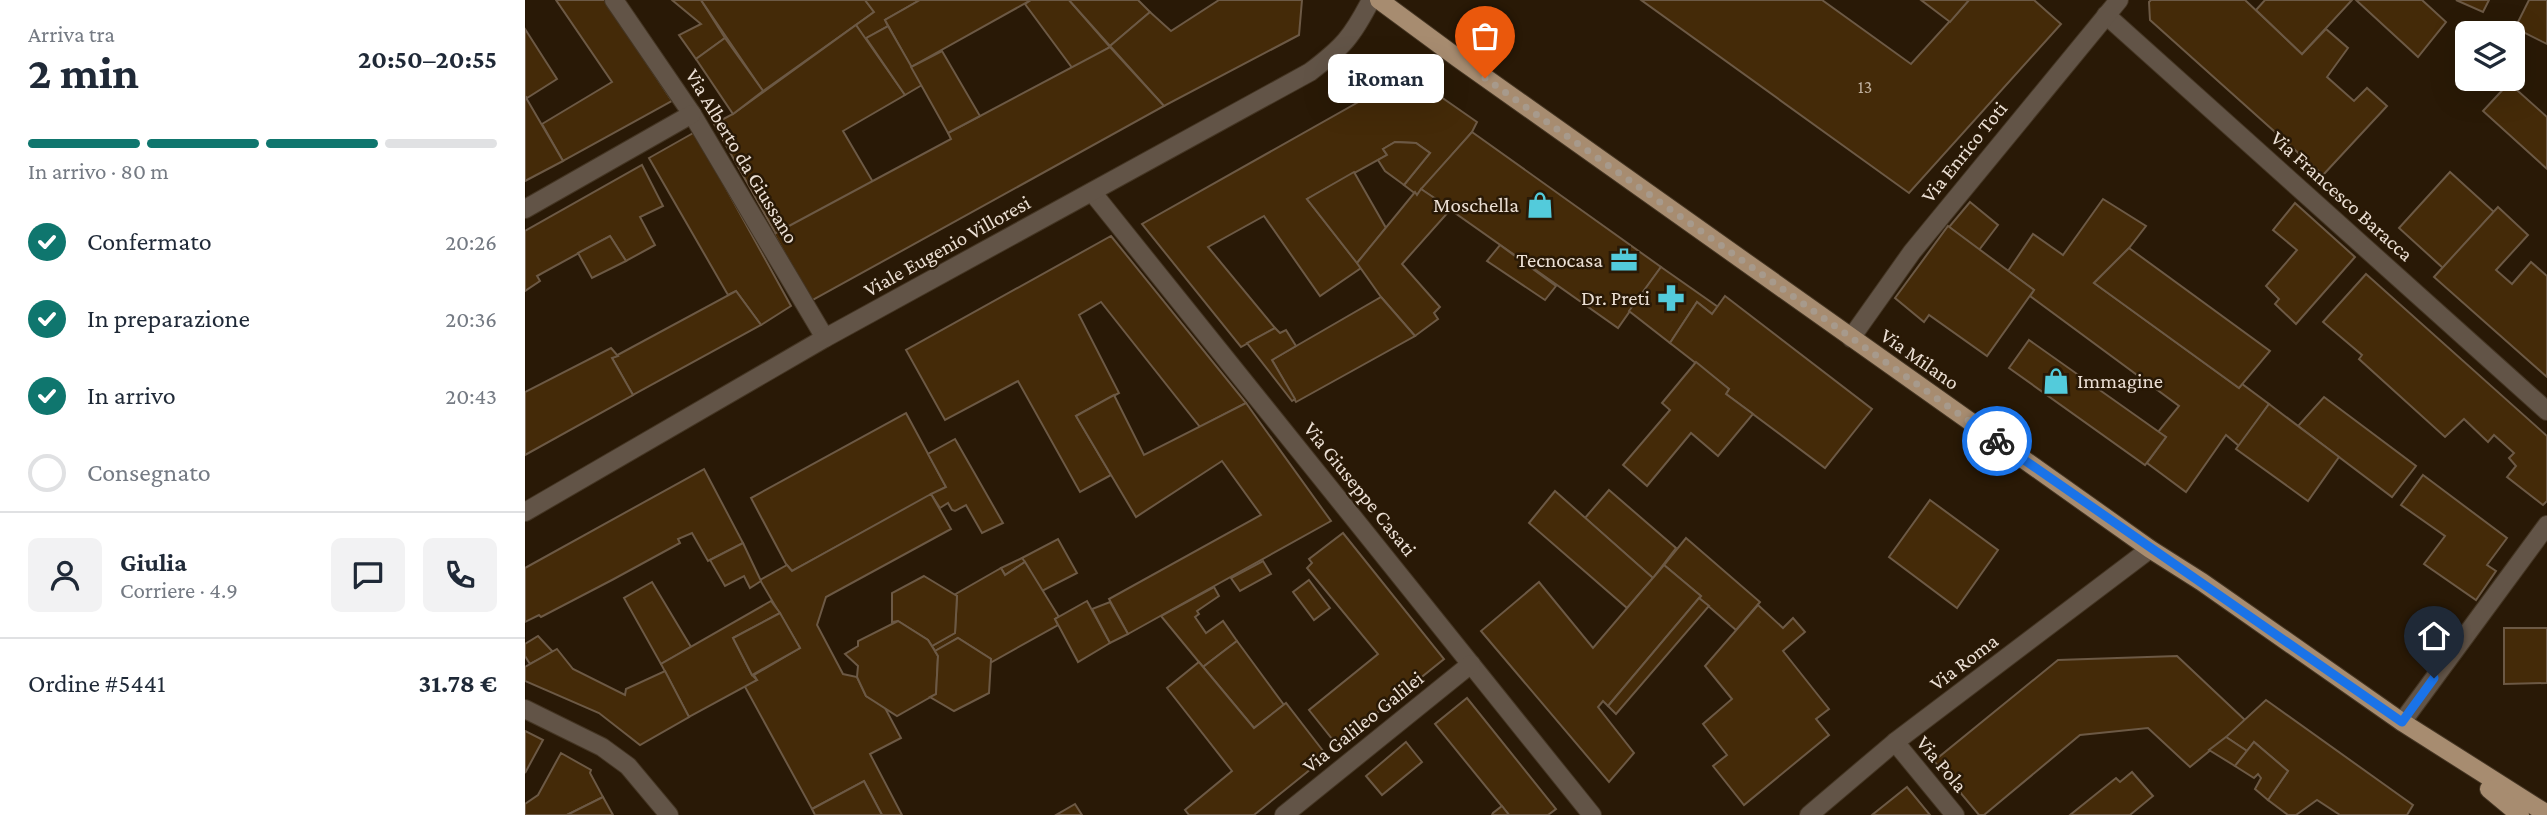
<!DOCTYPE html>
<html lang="it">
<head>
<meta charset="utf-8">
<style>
  body { margin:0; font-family:"Crimson Pro",serif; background:#f2f2f3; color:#1f2937; height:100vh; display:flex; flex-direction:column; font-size:26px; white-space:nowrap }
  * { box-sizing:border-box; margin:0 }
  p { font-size:23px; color:#747a83 }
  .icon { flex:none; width:38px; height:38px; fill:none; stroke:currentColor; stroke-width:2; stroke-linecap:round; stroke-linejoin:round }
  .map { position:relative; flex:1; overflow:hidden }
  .panel { display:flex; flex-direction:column; background:#fff; width:525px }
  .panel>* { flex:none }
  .buttons { position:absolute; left:1930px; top:21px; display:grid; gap:14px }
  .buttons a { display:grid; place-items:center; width:70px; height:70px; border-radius:10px; background:#fff; box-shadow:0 7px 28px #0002; font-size:35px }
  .pin { position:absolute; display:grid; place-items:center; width:60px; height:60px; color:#fff; margin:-72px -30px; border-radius:50% 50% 50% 0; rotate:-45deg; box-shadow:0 0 7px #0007 }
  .pin .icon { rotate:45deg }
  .courier { position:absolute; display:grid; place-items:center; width:70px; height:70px; margin:-35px; border:5px solid #1a73e8; border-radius:50%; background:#fff; color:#222; box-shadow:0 2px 9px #0007 }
  .bubble { position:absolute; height:49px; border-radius:10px; background:#fff; box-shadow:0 7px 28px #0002; font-size:23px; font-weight:700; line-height:49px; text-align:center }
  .head em { font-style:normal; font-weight:700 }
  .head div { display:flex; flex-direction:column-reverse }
  .head { display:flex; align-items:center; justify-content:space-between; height:119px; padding:0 28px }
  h1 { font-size:46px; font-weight:700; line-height:52px }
  .bar { display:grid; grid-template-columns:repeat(4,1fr); gap:10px 7px; align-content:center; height:84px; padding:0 28px }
  .bar i { height:9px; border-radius:5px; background:#e0e1e3 }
  .bar .active { background:#0f766e }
  .bar p { grid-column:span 4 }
  .line { display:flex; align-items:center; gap:18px; padding:0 28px; border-top:2px solid #e0e1e3 }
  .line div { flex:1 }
  .round { display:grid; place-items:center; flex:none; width:74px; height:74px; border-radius:10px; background:#f2f2f3 }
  ol { padding:0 28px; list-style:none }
  li { display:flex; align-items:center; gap:21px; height:77px }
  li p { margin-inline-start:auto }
  li .icon { padding:7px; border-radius:50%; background:#0f766e; color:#fff; stroke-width:4 }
  li:last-child { color:#747a83 }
  li i { width:38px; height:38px; border:4px solid #e0e1e3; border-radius:50% }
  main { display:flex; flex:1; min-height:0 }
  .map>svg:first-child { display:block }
  .building { fill:#442a08; stroke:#6c5945; stroke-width:2 }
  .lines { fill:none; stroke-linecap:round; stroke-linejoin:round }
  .minor-casing { stroke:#443523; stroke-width:20 }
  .major-casing { stroke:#443523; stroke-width:20 }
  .minor { stroke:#625447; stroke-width:18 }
  .major { stroke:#a78c70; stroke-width:18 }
  .done { stroke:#a79a8c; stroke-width:7; stroke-dasharray:0 12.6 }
  .route { stroke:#1a73e8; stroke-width:9 }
  .labels { text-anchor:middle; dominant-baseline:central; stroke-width:5; stroke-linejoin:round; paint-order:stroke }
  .number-label { font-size:18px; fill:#c1b2a1 }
  .street-label { font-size:21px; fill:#ebdfd4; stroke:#291906 }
  .poi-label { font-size:21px; fill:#ebdfd4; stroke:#291906; text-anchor:end }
</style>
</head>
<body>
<main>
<section class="panel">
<div class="head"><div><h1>2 min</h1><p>Arriva tra</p></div><em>20:50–20:55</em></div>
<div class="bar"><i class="active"></i><i class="active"></i><i class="active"></i><i></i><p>In arrivo · 80 m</p></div>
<ol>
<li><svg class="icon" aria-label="check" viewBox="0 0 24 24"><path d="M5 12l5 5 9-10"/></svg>Confermato<p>20:26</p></li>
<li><svg class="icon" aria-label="check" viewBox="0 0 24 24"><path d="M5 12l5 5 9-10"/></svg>In preparazione<p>20:36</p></li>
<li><svg class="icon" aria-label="check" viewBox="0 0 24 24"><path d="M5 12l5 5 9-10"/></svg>In arrivo<p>20:43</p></li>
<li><i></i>Consegnato</li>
</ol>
<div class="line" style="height:126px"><a class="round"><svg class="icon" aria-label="person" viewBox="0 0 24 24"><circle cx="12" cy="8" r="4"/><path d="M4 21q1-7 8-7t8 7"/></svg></a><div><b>Giulia</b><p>Corriere · 4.9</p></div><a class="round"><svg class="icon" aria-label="chat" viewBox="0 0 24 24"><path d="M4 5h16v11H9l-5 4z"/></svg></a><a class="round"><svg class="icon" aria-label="phone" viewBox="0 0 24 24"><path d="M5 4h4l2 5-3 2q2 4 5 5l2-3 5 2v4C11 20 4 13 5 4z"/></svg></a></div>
<div class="line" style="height:91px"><div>Ordine #5441</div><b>31.78 €</b></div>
</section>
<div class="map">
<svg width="2022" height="815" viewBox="0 0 2022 815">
  <rect width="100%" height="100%" fill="#291906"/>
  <!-- building -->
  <g class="building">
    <polygon points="31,0 80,0 147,101 38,161 17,124 87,82"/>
    <polygon points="147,0 176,0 200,38 171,59 154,35 176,24"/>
    <polygon points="176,0 340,0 349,12 238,91"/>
    <polygon points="340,0 395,0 360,20 363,26 340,39 331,25 349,12"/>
    <polygon points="395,0 506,0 386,67 360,20"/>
    <polygon points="506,0 544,0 585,47 548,69 500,4"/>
    <polygon points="544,0 613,0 625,12 585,46"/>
    <polygon points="694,0 777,0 774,35 639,106 585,46 625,12 646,31"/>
    <polygon points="1116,0 1297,0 1386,64 1444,0 1509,0 1536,24 1384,193"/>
    <polygon points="1396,0 1444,0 1425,22"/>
    <polygon points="1626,0 1720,0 1777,54 1801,29 1823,48 1802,77 1829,101 1842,88 1862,106 1798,175 1625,20 1624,2"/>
    <polygon points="1740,0 1827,0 1777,54 1731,10"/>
    <polygon points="1831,0 1897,0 1921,22 1893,57"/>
    <polygon points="1931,0 1964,0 1958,12"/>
    <polygon points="2004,0 2022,0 2022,44 1990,28"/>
    <polygon points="331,25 380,95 318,131 348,182 251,234 189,124 208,114"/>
    <polygon points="363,26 397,85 380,95 341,38"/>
    <polygon points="0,29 32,79 2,98 0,96"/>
    <polygon points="200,38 238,91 208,114 171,59"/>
    <polygon points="585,47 639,106 286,301 249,234 426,139 423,133"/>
    <polygon points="417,51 455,116 423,133 386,67"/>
    <polygon points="869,82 896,83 952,122 947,132 892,195 879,185 905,153 891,143 870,142 858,149 862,155 782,199 836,268 795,296 739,216 683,247 750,328 716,347 617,224"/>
    <polygon points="1984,83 2022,117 2022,169 1958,111"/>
    <polygon points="0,96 38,161 0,181"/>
    <polygon points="170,132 266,306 236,325 211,291 203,295 124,158"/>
    <polygon points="947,132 1136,267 1093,328 896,189"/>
    <polygon points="870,142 891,143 905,153 879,185 860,171 853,160 862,155 858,149"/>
    <polygon points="117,165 138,206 115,217 130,245 101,261 85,236 12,276 15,281 0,291 0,231"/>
    <polygon points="829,172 861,228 832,263 782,199"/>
    <polygon points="1925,172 1969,212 1918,268 1874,228"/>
    <polygon points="896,189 926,209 877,264 915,307 909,313 913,319 890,336 856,297 832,263 890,192 892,195"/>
    <polygon points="1578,199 1621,226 1604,248 1569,283 1714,388 1717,384 1744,404 1714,446 1701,435 1661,492 1622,463 1641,437 1633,432 1654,406 1505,296 1509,290 1483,271 1508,234 1538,255"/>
    <polygon points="1445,202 1473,225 1454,250 1424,227"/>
    <polygon points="1770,203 1830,257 1771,324 1750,304 1754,299 1741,286 1772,250 1748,230"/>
    <polygon points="1973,207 2003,235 1971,270 1987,284 2006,262 2022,276 2022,377 1909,277"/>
    <polygon points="1423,226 1509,290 1462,356 1404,315 1399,322 1370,298"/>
    <polygon points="85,236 101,261 67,278 53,253"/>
    <polygon points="586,236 721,403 675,427 576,302 554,315 594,393 551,416 586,475 555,492 493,381 420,420 381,350"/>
    <polygon points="975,245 1031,286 1020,300 962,261"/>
    <polygon points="1604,248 1745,351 1714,388 1569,283"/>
    <polygon points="1136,267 1193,307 1187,314 1172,302 1145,343 1104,311"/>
    <polygon points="1841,274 2022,436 2022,501 2018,505 1982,477 1991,466 1984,458 1989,453 1969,435 1963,442 1939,419 1920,437 1834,359 1837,355 1798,322"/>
    <polygon points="211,291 236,325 108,395 87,358"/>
    <polygon points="1200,296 1347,409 1300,468 1201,394 1204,389 1145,343 1172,302 1187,314"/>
    <polygon points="856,297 890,336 771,402 747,360"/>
    <polygon points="750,328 755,333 761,330 771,346 747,360 770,399 767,401 722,343"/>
    <polygon points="1504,340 1641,437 1620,465 1484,368"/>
    <polygon points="86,348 93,356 87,358 108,395 0,455 0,392"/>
    <polygon points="1171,362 1204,389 1201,394 1228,414 1193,456 1166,433 1122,486 1098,465 1145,410 1137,403"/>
    <polygon points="589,395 619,455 721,403 806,521 603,634 584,599 736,515 697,461 611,517 551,416"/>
    <polygon points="1799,397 1891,466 1867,497 1773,426"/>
    <polygon points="1744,404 1814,457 1783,501 1711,449"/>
    <polygon points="381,413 421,487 267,571 261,564 226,498"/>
    <polygon points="430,439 478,523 457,533 441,505 430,511 427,510 423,503 415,508 406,494 421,487 403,454"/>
    <polygon points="179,469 218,543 183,561 167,533 153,539 155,543 87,580 16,617 14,615 0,622 0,568"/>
    <polygon points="1898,475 1982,538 1962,565 1971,571 1951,600 1899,564 1920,536 1876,505"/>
    <polygon points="1084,490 1151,548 1128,578 1060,518"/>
    <polygon points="1030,491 1128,578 1102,608 1004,523"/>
    <polygon points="406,494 426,529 301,597 292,625 318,674 332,677 341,696 359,706 376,738 345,754 377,815 357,815 339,781 287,809 219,685 232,680 229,675 275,648 235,580 262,565 267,571"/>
    <polygon points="1405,500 1473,550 1432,608 1364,557"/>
    <polygon points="818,533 919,659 812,745 784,710 853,654 782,568 787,563 784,559"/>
    <polygon points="1161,538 1235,602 1211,630 1174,598 1176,596 1139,565"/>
    <polygon points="533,539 552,573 517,591 497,558"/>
    <polygon points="218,543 236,581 225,588 219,576 200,586 185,560"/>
    <polygon points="497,558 500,562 480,575 476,568"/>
    <polygon points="738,561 746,574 715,591 706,578"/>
    <polygon points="500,562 534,617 530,619 533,625 465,663 466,659 433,638 410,651 407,646 430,633 432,596 429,595 476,568 480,575"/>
    <polygon points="1139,565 1176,596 1083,706 1078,701 1073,707 1109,753 1084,782 956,631 1014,582 1068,648"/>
    <polygon points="399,576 432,596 430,633 407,646 403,640 373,621 367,622 367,593"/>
    <polygon points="784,580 805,608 789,620 768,592"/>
    <polygon points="127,582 166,647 136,664 99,598"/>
    <polygon points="689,587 694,596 672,611 674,614 670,617 681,633 698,621 712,641 678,667 636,616"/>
    <polygon points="1174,598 1184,606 1091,714 1083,706"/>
    <polygon points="246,601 255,613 208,638 227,675 232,680 164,717 136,664"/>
    <polygon points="562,601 585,643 553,662 530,619"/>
    <polygon points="585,602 603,634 585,643 567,609"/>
    <polygon points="1233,605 1258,628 1268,618 1280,632 1258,651 1304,709 1291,719 1304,735 1219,805 1188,766 1202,755 1178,724 1207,699 1180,666"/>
    <polygon points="255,613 275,648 227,675 208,638"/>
    <polygon points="373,621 403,640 413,656 411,694 372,716 341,696 332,677 333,666 320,654 333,646 333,641"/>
    <polygon points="1979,628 2022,628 2022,683 1979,684"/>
    <polygon points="13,636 28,652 5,664 0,656 0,644"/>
    <polygon points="433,638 466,659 464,693 429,711 405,697 411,694 413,656 410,651"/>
    <polygon points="712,641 759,705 729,728 678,667"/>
    <polygon points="32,649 48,669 100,695 101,689 140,671 164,717 115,745 74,713 0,681 0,667"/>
    <polygon points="1652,656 1721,721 1665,767 1623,728 1555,735 1459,815 1454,815 1409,761 1533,660"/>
    <polygon points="674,662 729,728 761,703 802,756 729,815 664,815 660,810 707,771 642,688"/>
    <polygon points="942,698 1031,809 1023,815 984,815 910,724"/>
    <polygon points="1741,700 1888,805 1882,815 1815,815 1792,800 1771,815 1763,815 1743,800 1763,771 1729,742 1722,751 1701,737"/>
    <polygon points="0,731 18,740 0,773"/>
    <polygon points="1701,737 1722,751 1710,766 1684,750"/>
    <polygon points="881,742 897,762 857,795 841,776"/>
    <polygon points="1729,742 1763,771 1743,800 1730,789 1736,778 1733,774 1729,778 1710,766"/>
    <polygon points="36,753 66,770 65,773 78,797 42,815 0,815 0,804 13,795"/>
    <polygon points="1607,772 1628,796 1605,815 1545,815 1591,778 1595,782"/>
    <polygon points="339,781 357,815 290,815 287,809"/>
    <polygon points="1382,787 1405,815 1347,815"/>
    <polygon points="78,797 88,815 42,815"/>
    <polygon points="550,804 557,815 531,815"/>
    <polygon points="977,806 984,815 967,815 968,813"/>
  </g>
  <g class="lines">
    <defs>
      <g id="minor">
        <polyline points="89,0 167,114 300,338"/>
        <polyline points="1581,15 2022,411"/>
        <polyline points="567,192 1067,815"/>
        <polyline points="0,209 167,114"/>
        <polyline points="1326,338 1387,252 1594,0"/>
        <path d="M0,512l300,-174 485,-266c33,-25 42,-35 61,-72"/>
        <polyline points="0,709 77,747 103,766 144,815"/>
        <polyline points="1877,722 2022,525"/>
        <polyline points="1370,742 1430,815"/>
        <polyline points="759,815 946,664"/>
        <polyline points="1284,815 1370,742 1625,549"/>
      </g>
      <g id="major">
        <polyline points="854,0 934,59 1625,549 1677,582 1877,722 2022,814"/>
        <polyline points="1964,789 1995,815"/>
      </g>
    </defs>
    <!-- minor casing -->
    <use href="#minor" class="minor-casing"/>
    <!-- major casing -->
    <use href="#major" class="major-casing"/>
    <!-- minor -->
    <use href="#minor" class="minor"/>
    <!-- major -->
    <use href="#major" class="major"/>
  </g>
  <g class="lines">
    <!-- done -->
    <polyline class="done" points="960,78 1472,441"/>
    <!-- route -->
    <polyline class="route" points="1472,441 1877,722 1909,678"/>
  </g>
  <!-- icons -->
  <defs>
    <symbol id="shop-bare" viewBox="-9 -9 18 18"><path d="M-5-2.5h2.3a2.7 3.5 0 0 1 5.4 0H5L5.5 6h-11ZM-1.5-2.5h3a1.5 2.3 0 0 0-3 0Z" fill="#53cbdb" stroke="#291906" stroke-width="2.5" paint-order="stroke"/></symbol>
    <symbol id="office-bare" viewBox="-9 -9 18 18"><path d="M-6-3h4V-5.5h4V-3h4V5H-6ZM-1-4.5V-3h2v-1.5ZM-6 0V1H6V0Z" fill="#53cbdb" stroke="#291906" stroke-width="2.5" paint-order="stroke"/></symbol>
    <symbol id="pharmacy-bare" viewBox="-9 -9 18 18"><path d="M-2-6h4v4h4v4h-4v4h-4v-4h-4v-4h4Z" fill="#53cbdb" stroke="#291906" stroke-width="2.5" paint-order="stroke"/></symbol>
  </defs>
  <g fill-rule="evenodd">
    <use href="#shop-bare" x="996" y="186" width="38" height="38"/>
    <use href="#office-bare" x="1080" y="241" width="38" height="38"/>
    <use href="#pharmacy-bare" x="1127" y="279" width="38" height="38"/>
    <use href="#shop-bare" x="1512" y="362" width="38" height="38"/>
  </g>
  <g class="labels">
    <!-- number labels -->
    <g class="number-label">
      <text x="1340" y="87">13</text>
    </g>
    <!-- street labels -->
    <g class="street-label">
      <text transform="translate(1439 152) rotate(-51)">Via Enrico Toti</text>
      <text transform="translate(217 156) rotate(59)">Via Alberto da Giussano</text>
      <text transform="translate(1817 196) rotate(42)">Via Francesco Baracca</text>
      <text transform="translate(422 246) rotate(-29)">Viale Eugenio Villoresi</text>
      <text transform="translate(1395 359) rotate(35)">Via Milano</text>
      <text transform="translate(835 489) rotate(51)">Via Giuseppe Casati</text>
      <text transform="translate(1439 662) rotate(-37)">Via Roma</text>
      <text transform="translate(838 722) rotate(-39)">Via Galileo Galilei</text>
      <text transform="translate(1417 764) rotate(50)">Via Pola</text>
    </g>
    <!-- poi labels -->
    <g class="poi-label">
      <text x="994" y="205">Moschella</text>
      <text x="1078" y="260">Tecnocasa</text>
      <text x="1125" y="298">Dr. Preti</text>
      <text x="1552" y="381" text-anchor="start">Immagine</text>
    </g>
  </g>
</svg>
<div class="buttons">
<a><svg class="icon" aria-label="layers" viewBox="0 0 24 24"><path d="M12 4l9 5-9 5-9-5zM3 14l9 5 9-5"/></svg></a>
</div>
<div class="pin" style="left:960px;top:78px;background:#ea580c"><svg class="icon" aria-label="bag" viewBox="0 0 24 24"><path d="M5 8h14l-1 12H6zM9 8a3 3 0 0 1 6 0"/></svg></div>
<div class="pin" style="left:1909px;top:678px;background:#1f2937"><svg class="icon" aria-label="home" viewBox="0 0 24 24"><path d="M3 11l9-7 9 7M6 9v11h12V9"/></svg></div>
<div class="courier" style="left:1472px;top:441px"><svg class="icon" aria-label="bike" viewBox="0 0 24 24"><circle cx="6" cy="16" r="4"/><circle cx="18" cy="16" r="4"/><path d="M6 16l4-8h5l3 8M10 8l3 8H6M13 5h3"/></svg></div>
<div class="bubble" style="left:803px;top:54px;width:116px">iRoman</div>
</div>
</main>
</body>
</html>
